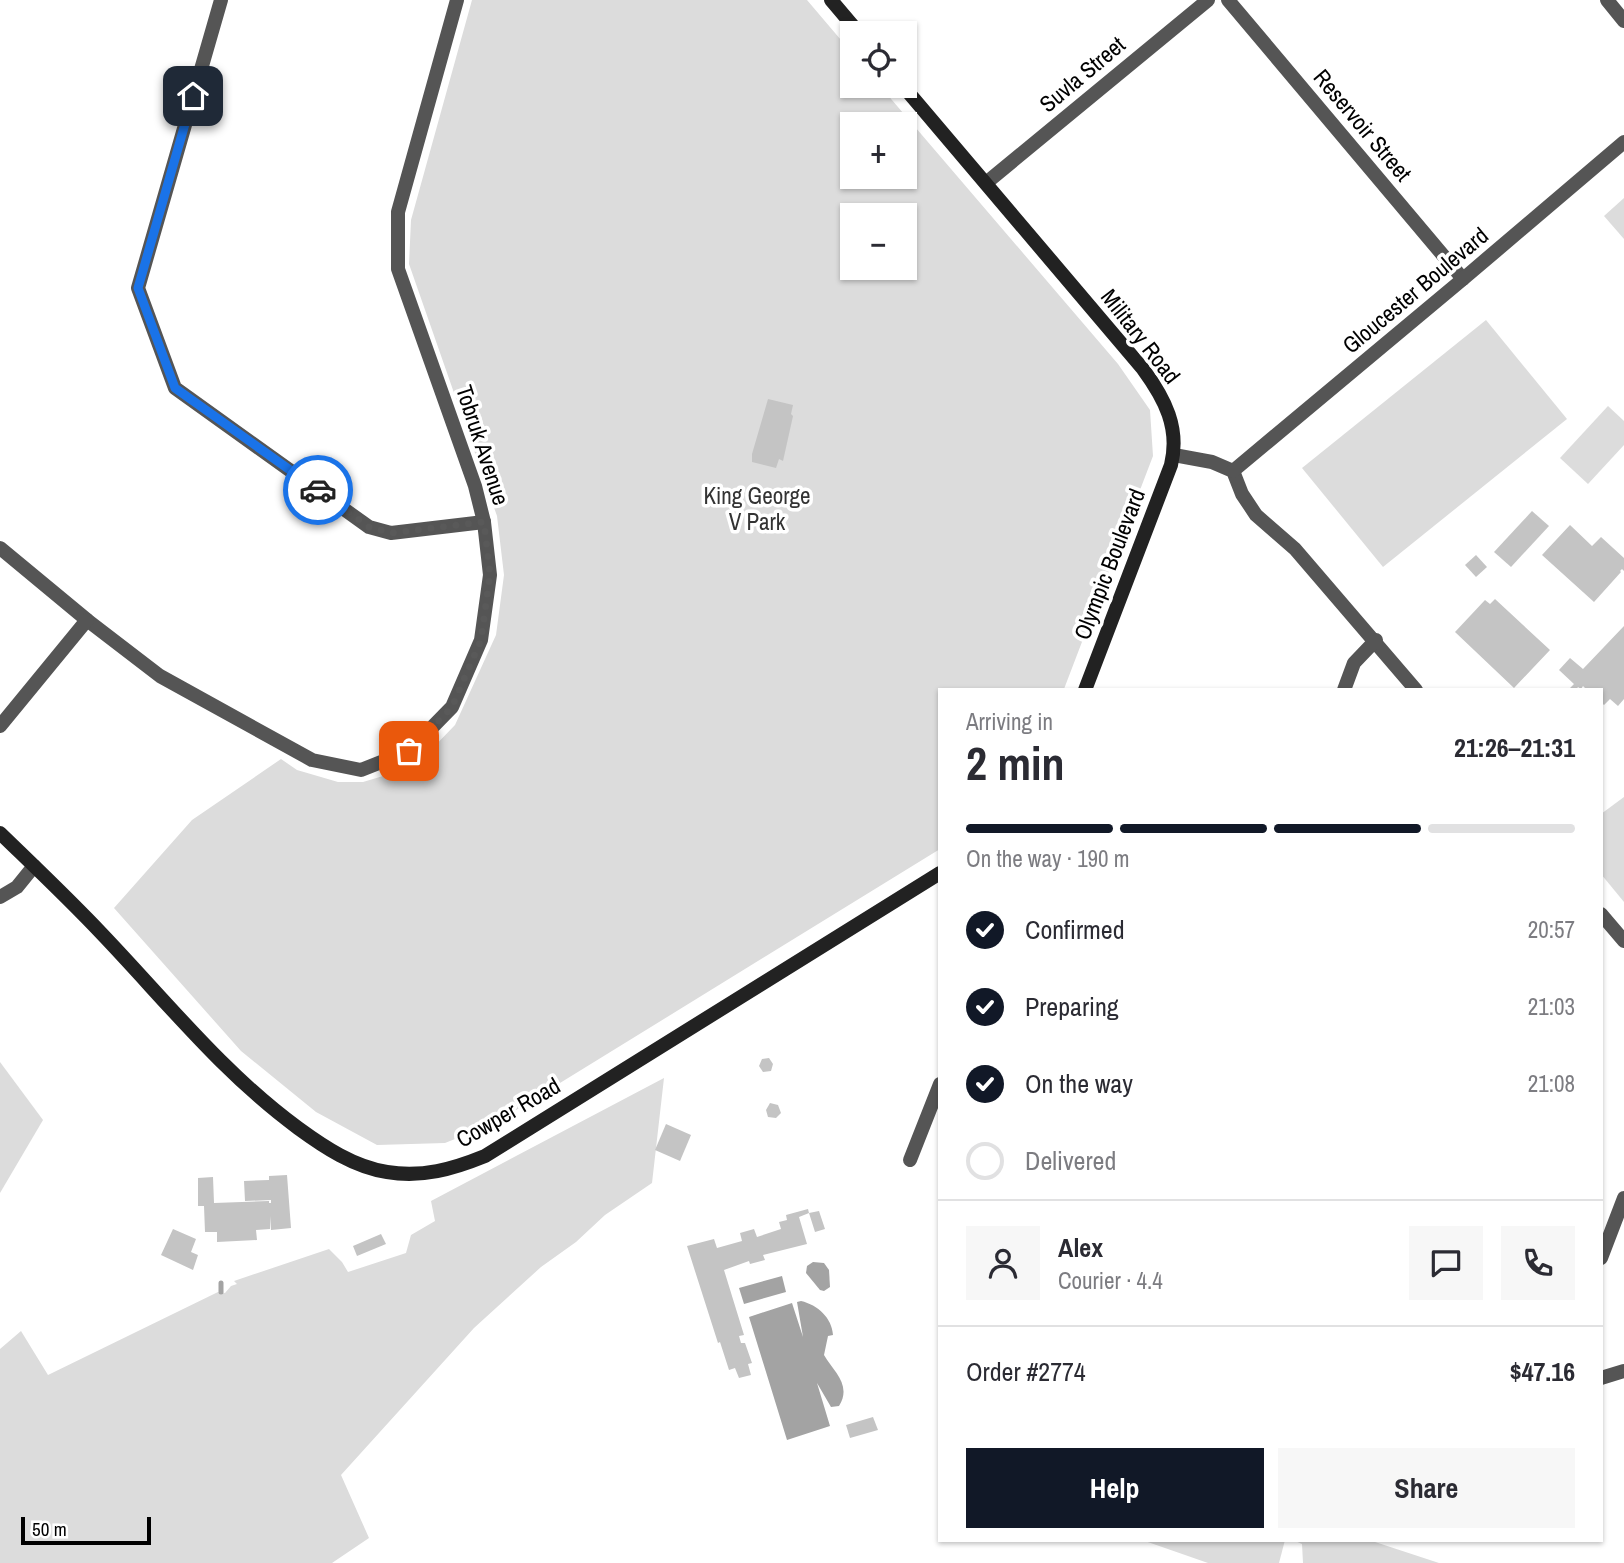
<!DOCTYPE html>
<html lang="en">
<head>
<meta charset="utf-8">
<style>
  body { margin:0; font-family:"Archivo Narrow",sans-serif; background:#f7f7f7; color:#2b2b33; height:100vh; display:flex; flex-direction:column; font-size:26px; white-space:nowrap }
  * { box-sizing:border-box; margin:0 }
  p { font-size:23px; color:#7c7c81 }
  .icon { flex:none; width:38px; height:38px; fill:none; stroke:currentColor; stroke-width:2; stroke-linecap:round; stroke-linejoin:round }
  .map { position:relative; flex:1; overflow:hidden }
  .details { position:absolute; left:938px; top:688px; width:665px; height:854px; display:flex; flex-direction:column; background:#fff; border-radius:0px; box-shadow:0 2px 5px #0004 }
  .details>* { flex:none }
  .tools { position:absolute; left:840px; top:21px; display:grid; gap:14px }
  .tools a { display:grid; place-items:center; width:77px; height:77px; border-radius:0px; background:#fff; box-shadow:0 2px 5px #0004; font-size:35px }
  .scale { position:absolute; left:21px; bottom:18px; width:130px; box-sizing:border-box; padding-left:7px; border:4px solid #000; border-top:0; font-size:19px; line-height:24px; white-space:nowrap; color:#000; -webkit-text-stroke:5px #fff; paint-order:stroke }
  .pin { position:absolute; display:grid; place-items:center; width:60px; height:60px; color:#fff; margin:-30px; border-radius:14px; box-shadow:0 4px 10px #0006 }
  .courier { position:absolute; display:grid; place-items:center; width:70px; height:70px; margin:-35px; border:5px solid #1a73e8; border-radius:50%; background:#fff; color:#222; box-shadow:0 2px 9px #0007 }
  .headline em { font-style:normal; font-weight:800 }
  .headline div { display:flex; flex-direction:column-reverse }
  .headline { display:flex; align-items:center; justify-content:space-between; height:119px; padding:0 28px }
  h1 { font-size:46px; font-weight:800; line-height:52px }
  .bar { display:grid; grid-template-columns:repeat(4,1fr); gap:10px 7px; align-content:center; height:84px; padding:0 28px }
  .bar i { height:9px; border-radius:5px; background:#e1e1e2 }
  .bar .on { background:#111827 }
  .bar p { grid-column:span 4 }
  .line { display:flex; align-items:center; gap:18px; padding:0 28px; border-top:2px solid #e1e1e2 }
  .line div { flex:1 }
  .round { display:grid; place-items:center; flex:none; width:74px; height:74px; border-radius:0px; background:#f7f7f7 }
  ol { padding:0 28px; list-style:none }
  li { display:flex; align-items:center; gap:21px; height:77px }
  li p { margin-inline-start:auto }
  li .icon { padding:7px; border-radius:50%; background:#111827; color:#fff; stroke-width:4 }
  li:last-child { color:#7c7c81 }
  li i { width:38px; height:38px; border:4px solid #e1e1e2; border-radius:50% }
  .action { display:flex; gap:14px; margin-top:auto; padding:14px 28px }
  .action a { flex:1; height:80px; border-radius:0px; background:#111827; color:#fff; font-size:28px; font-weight:800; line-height:80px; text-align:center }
  .action a+a { background:#f7f7f7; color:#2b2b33 }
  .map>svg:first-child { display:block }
  .green { fill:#dcdcdc; fill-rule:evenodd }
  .water { fill:#a3a3a3 }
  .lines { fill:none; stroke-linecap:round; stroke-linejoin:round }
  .stream { stroke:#a3a3a3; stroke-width:5 }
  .building { fill:#c4c4c4 }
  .minor { stroke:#555; stroke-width:14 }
  .secondary { stroke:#222; stroke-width:14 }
  .done { stroke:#595959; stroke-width:7; stroke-dasharray:0 12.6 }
  .route { stroke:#1a73e8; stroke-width:9 }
  .labels { text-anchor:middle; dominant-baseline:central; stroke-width:7; stroke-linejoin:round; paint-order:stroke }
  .street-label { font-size:23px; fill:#000; stroke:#fff }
  .park-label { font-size:23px; fill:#333; stroke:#fff }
</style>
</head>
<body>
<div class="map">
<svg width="1624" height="1563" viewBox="0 0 1624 1563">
  <rect width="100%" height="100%" fill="#fff"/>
  <!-- green -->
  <g class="green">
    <path d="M472,0h335l45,53v33h28l238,278 32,46 3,46 -89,233 -124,1v159l-445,274 -50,20 -68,2 -61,-33 -75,-61 -127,-143 78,-88 89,-61 16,11 41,12h25l30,-9 34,-19 28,-29 41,-90 8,-60 -7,-59 -88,-252 2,-44zM852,124h53v53h-53zM852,215h53v53h-53z"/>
    <polygon points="1624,198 1624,239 1604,216"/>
    <polygon points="1486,320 1567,419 1383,567 1302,468"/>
    <polygon points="1608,406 1624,421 1624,445 1588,484 1560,458"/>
    <polygon points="1624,797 1624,902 1601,874 1601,814"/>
    <polygon points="0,1062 43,1120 0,1193"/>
    <polygon points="664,1078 652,1183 605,1215 576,1242 541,1267 474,1328 341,1475 369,1538 332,1563 0,1563 0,1349 21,1331 48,1375 218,1292 225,1293 231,1286 237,1284 234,1281 329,1249 342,1262 348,1272 406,1253 411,1235 435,1221 431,1201"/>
    <polygon points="1142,1540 1285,1540 1279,1563 1208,1563"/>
    <polygon points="1293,1540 1369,1540 1439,1563 1303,1563 1302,1544"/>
  </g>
  <!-- water -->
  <g class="water">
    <polygon points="813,1262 824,1263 829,1270 830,1287 824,1291 820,1290 806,1273 807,1266"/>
    <polygon points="782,1276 786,1292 744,1304 739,1288"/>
    <path d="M801,1301c17,4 31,17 32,34l-5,1 -4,19c10,17 28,30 15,51l-8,1 -14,-24 13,43 -43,14 -38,-123 43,-14 11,34 -6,-35z"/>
  </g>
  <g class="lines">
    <!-- stream -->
    <polyline class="stream" points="221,1292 221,1283"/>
  </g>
  <!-- building -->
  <g class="building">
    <polygon points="768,399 793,405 791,414 793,416 783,461 779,459 776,468 752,462 752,454"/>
    <polygon points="1532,511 1549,526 1511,567 1494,552"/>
    <polygon points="1570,525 1592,546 1601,537 1624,558 1624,571 1622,569 1620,571 1621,572 1594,602 1542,555"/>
    <polygon points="1476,555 1487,567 1476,577 1465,565"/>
    <polygon points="1495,599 1550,650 1514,688 1455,632 1485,600 1490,604"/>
    <polygon points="1624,626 1624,699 1618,706 1610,699 1604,705 1601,702 1601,690 1587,690 1583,686 1581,689 1578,687 1576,690 1568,690 1574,684 1559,670 1570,658 1583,669"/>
    <polygon points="769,1058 773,1064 771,1071 763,1072 759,1066 762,1059"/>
    <polygon points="770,1103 778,1105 781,1113 776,1118 768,1117 766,1110"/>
    <polygon points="666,1124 691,1135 680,1161 655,1150"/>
    <polygon points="287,1175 291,1228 271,1230 270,1216 270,1229 256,1230 257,1240 217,1242 217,1232 205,1232 204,1206 198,1206 198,1178 213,1177 214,1203 269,1201 269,1203 271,1203 271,1200 245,1201 244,1181 269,1180 269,1176"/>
    <polygon points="808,1209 809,1213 819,1211 825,1229 815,1232 809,1213 799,1217 807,1244 763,1255 765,1260 750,1264 749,1261 724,1270 744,1335 739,1336 741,1343 745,1343 752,1363 748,1364 751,1375 739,1378 735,1368 729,1370 720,1342 718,1343 687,1246 714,1239 717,1248 742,1241 740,1233 754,1229 757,1237 781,1229 779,1222 787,1220 786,1215"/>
    <polygon points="173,1229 196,1239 191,1252 198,1255 193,1270 161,1255"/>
    <polygon points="381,1234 386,1244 357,1256 353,1246"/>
    <polygon points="873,1417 878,1430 850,1438 846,1425"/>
  </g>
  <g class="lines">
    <!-- minor -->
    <g class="minor">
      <polyline points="221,0 138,288 175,388 369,527 391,533 484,522"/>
      <polyline points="1228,0 1463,279"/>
      <polyline points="1607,0 1624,21"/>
      <polyline points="986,183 1208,0"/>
      <polyline points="1174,455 1212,462 1233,471 1242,494 1256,515 1295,549 1416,690"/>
      <polyline points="1233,471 1463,279 1624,142"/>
      <polyline points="0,548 87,620 160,676 312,760 361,770 409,751 452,707 481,640 490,575 484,522 475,486 398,269 398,212 457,0"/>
      <polyline points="1344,690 1354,663 1376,640"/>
      <polyline points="0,726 87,620"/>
      <polyline points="0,897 17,887 34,866"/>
      <polyline points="1601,914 1624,941"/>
      <polyline points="910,1160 940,1084"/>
      <polyline points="1601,1258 1624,1198"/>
      <polyline points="1601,1378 1624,1371"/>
    </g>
    <!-- secondary -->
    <g class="secondary">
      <polyline points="831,0 859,33"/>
      <path d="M903,86l240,283c22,30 37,59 28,96l-86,225"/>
      <path d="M0,833c34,33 69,66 102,101 64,67 121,139 196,194 26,19 56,39 89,44 35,6 66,-3 98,-16l455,-283"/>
    </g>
  </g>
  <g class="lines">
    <!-- done -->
    <polyline class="done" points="318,490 369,527 391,533 484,522 490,575 481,640 452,707 409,751"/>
    <!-- route -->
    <polyline class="route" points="193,96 138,288 175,388 318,490"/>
  </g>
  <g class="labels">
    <!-- street labels -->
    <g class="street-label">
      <text transform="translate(1082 74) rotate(-40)">Suvla Street</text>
      <text transform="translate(1363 125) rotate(50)">Reservoir Street</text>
      <text transform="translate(1415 290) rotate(-40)">Gloucester Boulevard</text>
      <text transform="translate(1141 336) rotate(52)">Military Road</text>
      <text transform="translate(483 445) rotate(72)">Tobruk Avenue</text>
      <text transform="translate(1109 564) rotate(-69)">Olympic Boulevard</text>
      <text transform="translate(508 1112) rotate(-30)">Cowper Road</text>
    </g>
    <!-- park labels -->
    <g class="park-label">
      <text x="757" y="495">King George<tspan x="757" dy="26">V Park</tspan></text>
    </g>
  </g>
</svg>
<div class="tools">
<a><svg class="icon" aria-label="locate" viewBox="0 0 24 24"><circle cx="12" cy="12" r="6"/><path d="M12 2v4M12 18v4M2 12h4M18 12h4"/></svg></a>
<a>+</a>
<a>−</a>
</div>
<div class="scale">50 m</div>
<div class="pin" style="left:409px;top:751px;background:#ea580c"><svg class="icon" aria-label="bag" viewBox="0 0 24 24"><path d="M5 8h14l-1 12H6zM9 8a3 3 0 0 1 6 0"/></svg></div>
<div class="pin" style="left:193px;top:96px;background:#1f2937"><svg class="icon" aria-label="home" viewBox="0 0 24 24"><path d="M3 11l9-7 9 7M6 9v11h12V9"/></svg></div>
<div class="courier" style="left:318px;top:490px"><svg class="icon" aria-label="car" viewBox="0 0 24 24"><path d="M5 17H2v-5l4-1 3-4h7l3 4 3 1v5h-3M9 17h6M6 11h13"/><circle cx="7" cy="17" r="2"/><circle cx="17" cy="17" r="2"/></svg></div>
<section class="details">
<div class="headline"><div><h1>2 min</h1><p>Arriving in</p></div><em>21:26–21:31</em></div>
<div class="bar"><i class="on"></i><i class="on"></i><i class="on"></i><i></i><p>On the way · 190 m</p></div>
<ol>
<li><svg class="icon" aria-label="check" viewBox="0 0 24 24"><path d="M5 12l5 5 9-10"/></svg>Confirmed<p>20:57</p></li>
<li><svg class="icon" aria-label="check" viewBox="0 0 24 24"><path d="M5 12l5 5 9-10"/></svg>Preparing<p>21:03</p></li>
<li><svg class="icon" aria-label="check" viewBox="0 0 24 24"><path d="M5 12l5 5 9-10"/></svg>On the way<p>21:08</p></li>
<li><i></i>Delivered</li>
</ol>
<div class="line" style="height:126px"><a class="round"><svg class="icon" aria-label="person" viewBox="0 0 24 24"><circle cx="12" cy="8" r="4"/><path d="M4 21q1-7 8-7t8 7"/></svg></a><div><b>Alex</b><p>Courier · 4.4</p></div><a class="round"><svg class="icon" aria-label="chat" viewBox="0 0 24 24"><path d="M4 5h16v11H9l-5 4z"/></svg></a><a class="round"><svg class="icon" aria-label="phone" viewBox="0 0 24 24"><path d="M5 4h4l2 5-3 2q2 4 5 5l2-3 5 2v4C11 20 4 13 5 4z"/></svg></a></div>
<div class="line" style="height:91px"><div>Order #2774</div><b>$47.16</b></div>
<div class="action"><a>Help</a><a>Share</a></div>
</section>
</div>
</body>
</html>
